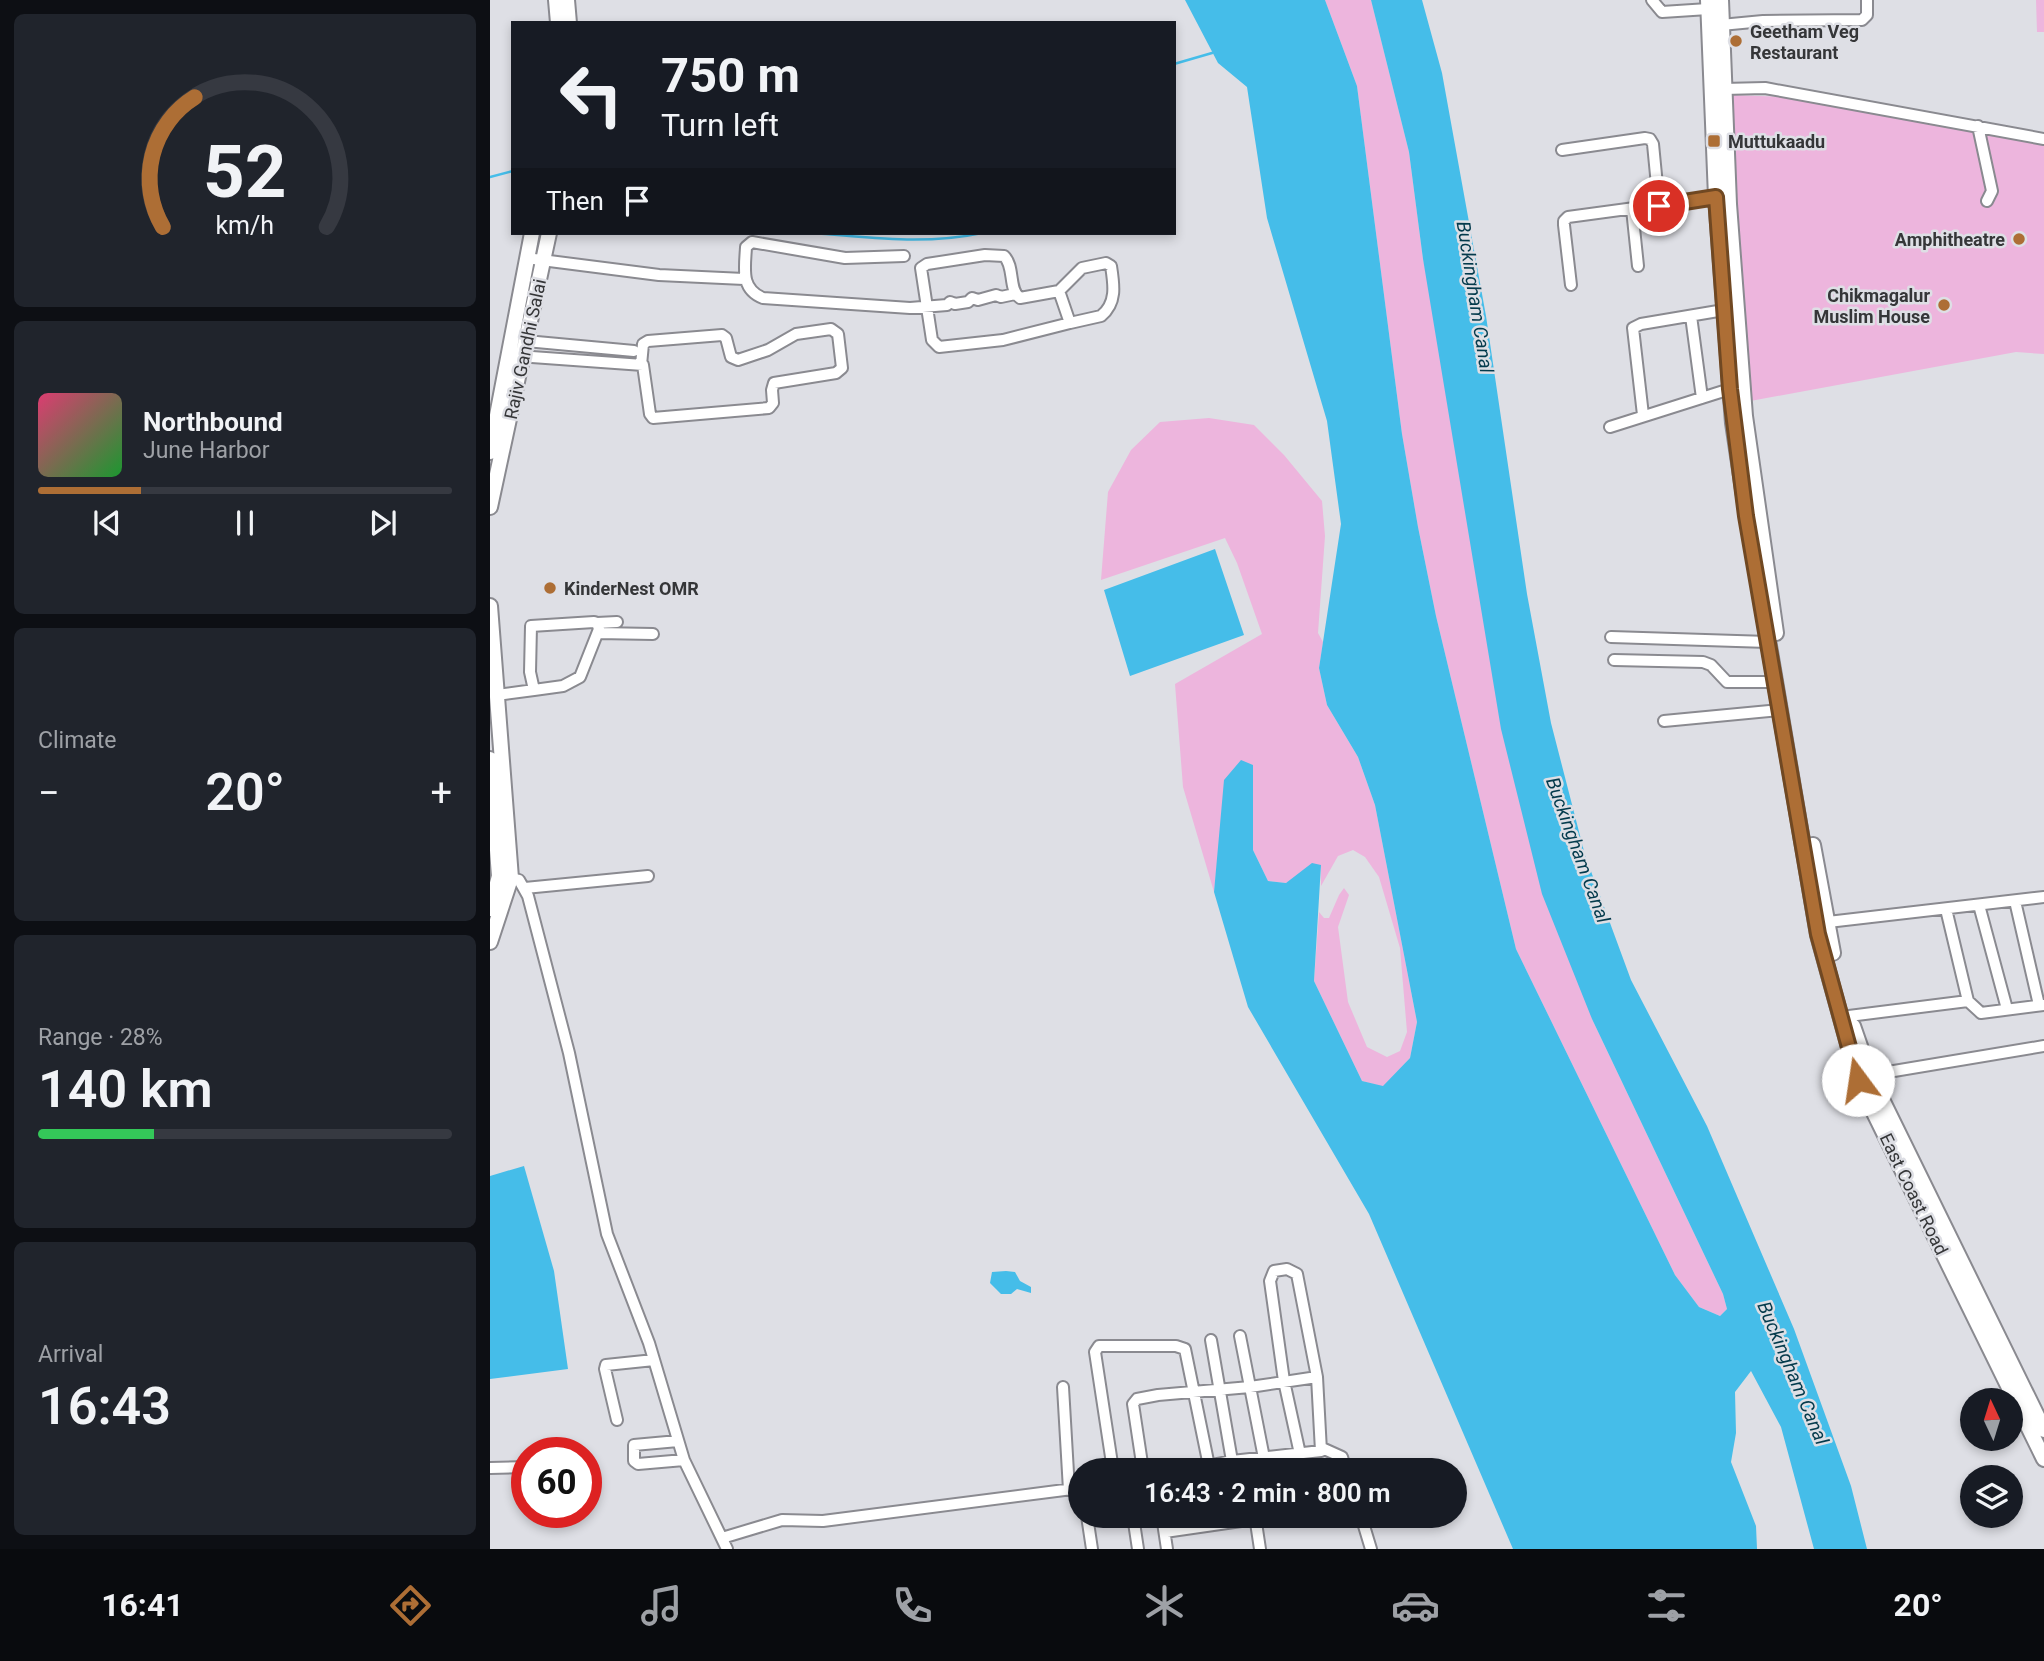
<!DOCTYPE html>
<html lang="en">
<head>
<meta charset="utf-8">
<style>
	body { margin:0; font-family:Roboto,sans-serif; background:#20242c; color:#f1f3f6; height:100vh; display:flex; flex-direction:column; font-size:26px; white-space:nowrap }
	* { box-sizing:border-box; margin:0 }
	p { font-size:23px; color:#9ea1a6 }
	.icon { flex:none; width:38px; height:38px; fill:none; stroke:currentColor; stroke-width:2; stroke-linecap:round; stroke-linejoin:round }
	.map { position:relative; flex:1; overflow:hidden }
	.sheet { display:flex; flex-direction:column; gap:14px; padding:14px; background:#0d0f14; width:490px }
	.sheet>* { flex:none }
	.top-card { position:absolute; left:21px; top:21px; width:665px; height:214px; border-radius:0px; box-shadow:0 4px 10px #0003; background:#171b24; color:#f1f3f6; overflow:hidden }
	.needle { width:46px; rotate:356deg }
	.tools { position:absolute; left:1470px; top:1388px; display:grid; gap:14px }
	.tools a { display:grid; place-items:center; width:63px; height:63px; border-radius:50%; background:#171b24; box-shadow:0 4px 10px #0003; font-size:35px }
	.speed { position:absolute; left:21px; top:1437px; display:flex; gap:14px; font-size:35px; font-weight:700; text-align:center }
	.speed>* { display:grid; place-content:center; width:91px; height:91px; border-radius:50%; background:#171b24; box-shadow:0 4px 10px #0003; line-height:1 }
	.speed .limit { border:10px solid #d22; background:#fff; color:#111 }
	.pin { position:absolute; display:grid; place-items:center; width:60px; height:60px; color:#fff; margin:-30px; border:4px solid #fff; border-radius:50%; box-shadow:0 2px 7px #0007 }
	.me { position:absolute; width:77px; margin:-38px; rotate:346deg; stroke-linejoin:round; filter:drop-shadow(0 0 5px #0008) }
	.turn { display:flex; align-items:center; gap:24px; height:147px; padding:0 35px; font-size:32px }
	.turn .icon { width:91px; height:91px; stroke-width:2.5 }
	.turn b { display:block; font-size:49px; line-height:60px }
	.then { display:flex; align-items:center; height:66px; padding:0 35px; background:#0003; gap:14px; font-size:26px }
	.big { font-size:52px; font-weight:600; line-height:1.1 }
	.sheet .widget { flex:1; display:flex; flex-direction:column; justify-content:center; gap:10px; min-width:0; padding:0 24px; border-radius:10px; background:#20242c }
	.sheet .dial { align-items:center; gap:0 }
	.dial svg { height:182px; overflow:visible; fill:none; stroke:#363941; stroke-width:7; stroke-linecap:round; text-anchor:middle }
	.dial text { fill:#f1f3f6; stroke:none }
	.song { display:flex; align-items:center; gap:21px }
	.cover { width:84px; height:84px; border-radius:10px; background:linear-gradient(135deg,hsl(340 70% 55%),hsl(130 70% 35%)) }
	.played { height:7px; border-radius:4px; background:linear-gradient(90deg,#ad6e35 25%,#363941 25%) }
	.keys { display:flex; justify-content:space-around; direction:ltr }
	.heat { display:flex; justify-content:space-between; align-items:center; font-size:38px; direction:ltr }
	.charge { height:10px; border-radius:5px; background:linear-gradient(90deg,#34c759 28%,#363941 0) }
	.trip { position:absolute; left:578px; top:1458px; width:399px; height:70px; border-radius:35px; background:#171b24; box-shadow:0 4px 10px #0003; font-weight:600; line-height:70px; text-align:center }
	.tab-bar { display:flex; height:112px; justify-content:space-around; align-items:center; background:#090b0e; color:#9ea1a6 }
	.tab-bar .icon { width:49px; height:49px }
	.tab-bar .on { color:#ad6e35 }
	.tab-bar b { font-size:32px; color:#f1f3f6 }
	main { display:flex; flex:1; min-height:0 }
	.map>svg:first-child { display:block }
	.green { fill:#edb5dd }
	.water { fill:#45bde9 }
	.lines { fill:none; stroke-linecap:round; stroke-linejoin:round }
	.stream { stroke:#45bde9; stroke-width:2.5 }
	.minor-casing { stroke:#8a8a90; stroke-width:14 }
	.major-casing { stroke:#8a8a90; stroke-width:18 }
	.minor { stroke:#fff; stroke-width:10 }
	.major { stroke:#fff; stroke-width:14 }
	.route-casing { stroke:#704822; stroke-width:18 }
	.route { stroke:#ad6e35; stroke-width:12 }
	.poi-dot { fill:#ad6e35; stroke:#dedfe5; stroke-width:2.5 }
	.labels { text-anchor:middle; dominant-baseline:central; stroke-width:5; stroke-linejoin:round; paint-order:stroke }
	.poi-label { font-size:18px; font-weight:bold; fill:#353638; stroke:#dedfe5; text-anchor:start }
	.street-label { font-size:18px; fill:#353638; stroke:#dedfe5 }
	.water-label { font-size:19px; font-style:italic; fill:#033a4c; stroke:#dedfe5 }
</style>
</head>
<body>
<main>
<section class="sheet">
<div class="widget dial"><svg viewBox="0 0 100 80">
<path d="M14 69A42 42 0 1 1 86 69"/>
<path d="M14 69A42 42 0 0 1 28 12" stroke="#ad6e35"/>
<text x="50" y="56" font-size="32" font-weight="700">52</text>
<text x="50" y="72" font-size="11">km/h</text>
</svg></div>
<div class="widget">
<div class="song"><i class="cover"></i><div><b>Northbound</b><p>June Harbor</p></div></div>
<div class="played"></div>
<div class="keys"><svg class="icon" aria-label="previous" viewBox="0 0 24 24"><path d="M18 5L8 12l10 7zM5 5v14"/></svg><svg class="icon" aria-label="pause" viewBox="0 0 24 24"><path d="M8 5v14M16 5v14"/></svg><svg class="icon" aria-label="next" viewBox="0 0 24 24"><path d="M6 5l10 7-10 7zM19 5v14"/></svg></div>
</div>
<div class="widget"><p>Climate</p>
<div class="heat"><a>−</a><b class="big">20°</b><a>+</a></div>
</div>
<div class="widget"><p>Range · 28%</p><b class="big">140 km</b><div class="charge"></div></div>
<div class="widget"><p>Arrival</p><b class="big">16:43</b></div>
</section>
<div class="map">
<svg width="1554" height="1549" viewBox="0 0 1554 1549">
	<rect width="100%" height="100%" fill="#dedfe5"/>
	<path class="green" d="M 835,0 L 881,0 L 919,152 L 933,259 L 1102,1019 L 1233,1294 L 1237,1309 L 1230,1316 L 1209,1307 L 1185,1275 L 1026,949 L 946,616 L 928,527 L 912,434 L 867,86 Z
		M 1546,0 L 1554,0 L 1554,32 L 1547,32 Z
		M 1241,95 L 1300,97 L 1554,142 L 1554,354 L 1526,352 L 1255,402 L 1243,203 Z
		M 719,418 L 764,425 L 794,455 L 832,501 L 835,536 L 828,633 L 833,642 L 829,668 L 837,705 L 868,757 L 885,805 L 927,1022 L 920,1058 L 893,1087 L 872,1081 L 824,981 L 829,912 L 834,918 L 839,918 L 849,895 L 854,888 L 859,895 L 848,927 L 858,1002 L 877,1047 L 897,1057 L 910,1051 L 917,1032 L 910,948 L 889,877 L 875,857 L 863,850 L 848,856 L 831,886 L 831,865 L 796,883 L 778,881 L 763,850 L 763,765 L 729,846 L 724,892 L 693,787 L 685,684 L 772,634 L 747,563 L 735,538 L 611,580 L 618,492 L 641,450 L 670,422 Z"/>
	<path class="water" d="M 695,0 L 835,0 L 867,86 L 912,434 L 928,527 L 946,616 L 1026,949 L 1185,1275 L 1209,1307 L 1230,1316 L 1237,1309 L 1233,1294 L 1102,1019 L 1052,894 L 1011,729 L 933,259 L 919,152 L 881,0 L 932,0 L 952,73 L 996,316 L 1037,594 L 1061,723 L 1095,855 L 1141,980 L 1217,1126 L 1304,1329 L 1361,1486 L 1377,1549 L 1324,1549 L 1291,1427 L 1261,1371 L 1245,1392 L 1246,1433 L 1241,1462 L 1266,1526 L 1267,1549 L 1023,1549 L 879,1214 L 758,1007 L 724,892 L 734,780 L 751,760 L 763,765 L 763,850 L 778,881 L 796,883 L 822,863 L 831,865 L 824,981 L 872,1081 L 893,1086 L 920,1058 L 927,1022 L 885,805 L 868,757 L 837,705 L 829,668 L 851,524 L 837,421 L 777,218 L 757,87 L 728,63 Z
		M 725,549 L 754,635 L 640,676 L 614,590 Z
		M 34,1166 L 64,1271 L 78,1369 L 0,1379 L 0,1176 Z
		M 516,1271 L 525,1272 L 530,1281 L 541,1287 L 541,1293 L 527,1289 L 521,1294 L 511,1294 L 500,1283 L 502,1272 Z"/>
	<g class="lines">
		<path class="stream" d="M 684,64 L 722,53
			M 0,177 L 23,171
			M 324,233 C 381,238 436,245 492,233"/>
		<g class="minor-casing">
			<path id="minor" d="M 1162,0 L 1172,12 L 1218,9
				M 1231,25 L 1273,21 L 1372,20 L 1377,15 L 1377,0
				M 1233,89 L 1275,88 L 1554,139
				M 1488,126 L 1502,191 L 1497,201
				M 1072,150 L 1155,138 L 1160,139 L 1163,144 L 1169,206
				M 1142,209 L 1148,266
				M 414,256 L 355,258 L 262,242 L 256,247 C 255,268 250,289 273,298 L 420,308 L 457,305 L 460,302 L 465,304 L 478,302 L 482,298 L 488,300 L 506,295 L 511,297 L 525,294
				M 36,258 L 169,275 L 254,279
				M 1081,285 L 1074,225 L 1074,221 L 1078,217 L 1226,197
				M 569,291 L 580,323 L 611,316 C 627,303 624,285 621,266 L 616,263 L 592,268 L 569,291 L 530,298 C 518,290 525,266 514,256 L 495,255 L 437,264 L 431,268 L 442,340 L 449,347 L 513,340 L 580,323
				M 1201,316 L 1212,398
				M 36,341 L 144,351
				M 28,356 L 153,365 L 160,414 L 163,418 L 279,408 L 283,403 L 282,390 L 284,383 L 346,373 L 352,368 L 348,334 L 341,329 L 306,334 L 278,350 L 248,360 L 241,357 L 236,338 L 232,335 L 158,341 L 153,344 L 151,365
				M 1153,415 L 1143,328 L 1151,324 L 1234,310
				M 1120,427 L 1240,389
				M 104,622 L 107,623 L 109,629 L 90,677 L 73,686 L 44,690 L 40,672 L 41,626 Z
				M 107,623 L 127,622
				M 108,633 L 163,634
				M 1121,637 L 1278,642
				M 1124,660 L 1213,662 L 1221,665 L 1237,682 L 1285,682
				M 7,695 L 44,690
				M 1174,721 L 1290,710
				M 15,877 L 29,880 L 38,896 L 79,1053 L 117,1234 L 159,1343 L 194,1460 L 237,1549
				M 35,888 L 158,876
				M 1525,901 L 1549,1005
				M 1489,905 L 1517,1009
				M 1456,909 L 1478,1001 L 1491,1013 L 1554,1005
				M 1338,922 L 1554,897
				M 1359,1016 L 1478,1001
				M 1380,1075 L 1554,1046
				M 750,1336 L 774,1458
				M 721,1340 L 742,1461
				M 573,1387 L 579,1490
				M 127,1420 L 115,1369 L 116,1365 L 164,1360
				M 188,1441 L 144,1445 L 144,1461 L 148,1464 L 194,1460
				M 832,1448 L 852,1457 L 856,1470
				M 810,1454 L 794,1381 L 780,1281 L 784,1271 L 797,1269 L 807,1274 L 827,1377
				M 0,1468 L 37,1467
				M 623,1470 L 605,1352 L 609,1346 L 686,1346 L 695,1349 L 719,1466
				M 653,1470 L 643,1404 L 647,1399 L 668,1395 L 760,1387 L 827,1377 L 831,1451 L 742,1461 L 696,1470
				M 597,1516 L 602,1549
				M 643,1516 L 648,1549
				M 672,1516 L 677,1549
				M 765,1516 L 770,1549
				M 871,1516 L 881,1549
				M 675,1532 L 765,1519
				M 232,1538 L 292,1520 L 333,1521 L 590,1488"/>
		</g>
		<g class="major-casing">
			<path id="major" d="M 66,0 L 68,23
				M 77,0 L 79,23
				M 1218,0 L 1226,197 L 1243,423 L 1257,516 L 1328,935 L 1368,1080 L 1554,1459
				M 1231,0 L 1239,204 L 1255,416 L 1286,633
				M 0,452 L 42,233
				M 0,507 L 59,233
				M 0,606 L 21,878 L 0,942
				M 0,759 L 9,876 L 0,909
				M 1323,845 L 1343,953
				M 1363,1026 L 1380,1075 L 1554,1430"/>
		</g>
		<use href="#minor" class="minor"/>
		<use href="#major" class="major"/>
	</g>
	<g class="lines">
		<g class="route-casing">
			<path id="route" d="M 1169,206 L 1226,197 L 1240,389 L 1256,516 L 1328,934 L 1368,1080"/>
		</g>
		<use href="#route" class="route"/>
	</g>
	<g class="poi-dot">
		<circle cx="1246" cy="41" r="7"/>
		<rect x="1217" y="134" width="14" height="14" rx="3.5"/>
		<circle cx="1529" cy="239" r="7"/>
		<circle cx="1454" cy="305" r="7"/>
		<circle cx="60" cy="588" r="7"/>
	</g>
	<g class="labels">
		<g class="poi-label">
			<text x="1260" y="31">Geetham Veg<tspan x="1260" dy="21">Restaurant</tspan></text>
			<text x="1238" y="141">Muttukaadu</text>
			<text x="1515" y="239" text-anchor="end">Amphitheatre</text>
			<text x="1440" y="295" text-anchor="end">Chikmagalur<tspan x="1440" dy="21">Muslim House</tspan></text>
			<text x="74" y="588">KinderNest OMR</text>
		</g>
		<g class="street-label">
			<text transform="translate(35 349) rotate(-78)">Rajiv Gandhi Salai</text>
			<text transform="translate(1424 1194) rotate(64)">East Coast Road</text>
		</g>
		<g class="water-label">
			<text transform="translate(985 297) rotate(81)">Buckingham Canal</text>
			<text transform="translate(1088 850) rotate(70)">Buckingham Canal</text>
			<text transform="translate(1303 1373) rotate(67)">Buckingham Canal</text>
		</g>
	</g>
</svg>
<div class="tools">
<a><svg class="needle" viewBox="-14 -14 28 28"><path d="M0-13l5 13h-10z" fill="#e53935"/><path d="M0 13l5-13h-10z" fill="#9ea1a6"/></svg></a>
<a><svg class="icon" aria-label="layers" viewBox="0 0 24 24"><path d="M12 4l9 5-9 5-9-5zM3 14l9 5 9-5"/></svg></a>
</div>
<div class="speed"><div class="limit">60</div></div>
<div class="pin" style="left:1169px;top:206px;background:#d93025"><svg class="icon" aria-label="arrive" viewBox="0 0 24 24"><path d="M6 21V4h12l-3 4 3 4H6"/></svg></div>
<svg class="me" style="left:1368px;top:1080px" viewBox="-20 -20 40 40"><circle r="19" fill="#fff"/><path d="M0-13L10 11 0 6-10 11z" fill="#ad6e35"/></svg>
<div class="trip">16:43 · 2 min · 800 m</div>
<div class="top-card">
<div class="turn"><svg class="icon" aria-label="left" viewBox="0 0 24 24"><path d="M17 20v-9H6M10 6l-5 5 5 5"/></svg><div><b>750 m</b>Turn left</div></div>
<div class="then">Then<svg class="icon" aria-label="arrive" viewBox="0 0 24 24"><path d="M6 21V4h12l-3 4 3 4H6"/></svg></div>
</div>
</div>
</main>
<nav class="tab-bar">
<b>16:41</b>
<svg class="icon on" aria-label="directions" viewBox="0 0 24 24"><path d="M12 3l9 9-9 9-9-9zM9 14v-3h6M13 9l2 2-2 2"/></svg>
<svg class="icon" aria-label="music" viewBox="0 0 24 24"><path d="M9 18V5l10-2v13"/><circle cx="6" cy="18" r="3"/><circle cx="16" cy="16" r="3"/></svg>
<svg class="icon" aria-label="phone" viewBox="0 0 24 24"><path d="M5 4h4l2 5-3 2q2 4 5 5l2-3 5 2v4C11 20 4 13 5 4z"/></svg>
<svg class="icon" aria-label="climate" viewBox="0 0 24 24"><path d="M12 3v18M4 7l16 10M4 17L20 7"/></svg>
<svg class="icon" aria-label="car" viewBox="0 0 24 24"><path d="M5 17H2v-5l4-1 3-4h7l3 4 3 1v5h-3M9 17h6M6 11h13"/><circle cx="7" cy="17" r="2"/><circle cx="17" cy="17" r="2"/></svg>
<svg class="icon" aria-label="filters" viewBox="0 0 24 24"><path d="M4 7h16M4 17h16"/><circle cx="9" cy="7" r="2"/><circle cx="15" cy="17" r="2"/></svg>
<b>20°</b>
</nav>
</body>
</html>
